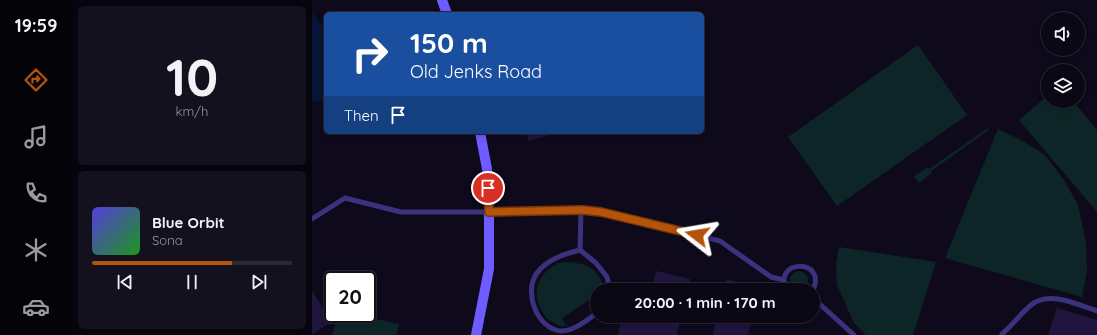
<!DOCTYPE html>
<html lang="en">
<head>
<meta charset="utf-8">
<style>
	body { margin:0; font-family:Quicksand,sans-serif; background:#13111e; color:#f1f3f6; height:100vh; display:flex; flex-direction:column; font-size:15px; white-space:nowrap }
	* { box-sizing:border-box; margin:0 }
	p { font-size:13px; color:#999aa0 }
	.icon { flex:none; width:22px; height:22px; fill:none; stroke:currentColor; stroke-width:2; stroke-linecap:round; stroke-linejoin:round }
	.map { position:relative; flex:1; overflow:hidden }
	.details { display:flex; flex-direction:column; gap:6px; padding:6px; background:#06040c; width:240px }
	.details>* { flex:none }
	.banner { position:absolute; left:12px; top:12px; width:380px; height:122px; border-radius:6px; box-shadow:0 2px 6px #0003,0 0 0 1px #2a2934; background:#1a4fa0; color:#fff; overflow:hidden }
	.fabs { position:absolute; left:729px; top:12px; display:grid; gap:8px }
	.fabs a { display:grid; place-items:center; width:44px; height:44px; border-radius:50%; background:#0a0815; box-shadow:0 2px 6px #0003,0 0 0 1px #2a2934; font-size:20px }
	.speed { position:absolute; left:12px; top:271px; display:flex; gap:8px; font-size:20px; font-weight:700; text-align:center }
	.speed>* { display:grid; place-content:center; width:52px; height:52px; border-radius:50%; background:#0a0815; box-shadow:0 2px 6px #0003,0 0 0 1px #2a2934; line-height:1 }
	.speed .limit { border:2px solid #111; border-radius:6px; background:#fff; color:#111 }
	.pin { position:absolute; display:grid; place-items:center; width:34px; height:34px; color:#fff; margin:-17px; border:2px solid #fff; border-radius:50%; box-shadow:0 1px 4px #0007 }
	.me { position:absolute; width:44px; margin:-22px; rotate:284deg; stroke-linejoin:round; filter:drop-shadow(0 0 3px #0008) }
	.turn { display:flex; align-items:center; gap:14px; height:84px; padding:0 20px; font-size:18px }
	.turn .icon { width:52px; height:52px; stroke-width:2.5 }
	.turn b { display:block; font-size:28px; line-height:34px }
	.then { display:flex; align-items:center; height:38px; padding:0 20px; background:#0003; gap:8px; font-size:15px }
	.details .card { flex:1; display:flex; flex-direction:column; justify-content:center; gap:6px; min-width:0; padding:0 14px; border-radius:6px; background:#13111e }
	.details .dial { align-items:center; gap:0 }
	.dial b { font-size:52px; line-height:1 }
	.song { display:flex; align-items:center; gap:12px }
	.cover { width:48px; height:48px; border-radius:6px; background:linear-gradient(135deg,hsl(250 70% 55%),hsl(120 70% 35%)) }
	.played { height:4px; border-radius:2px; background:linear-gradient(90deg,#b45309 70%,#2a2934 70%) }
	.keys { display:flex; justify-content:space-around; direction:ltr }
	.trip { position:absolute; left:278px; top:283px; width:230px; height:40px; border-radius:20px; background:#0a0815; box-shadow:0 2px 6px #0003,0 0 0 1px #2a2934; font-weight:700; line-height:40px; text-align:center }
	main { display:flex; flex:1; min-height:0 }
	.menu { display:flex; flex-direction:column; width:72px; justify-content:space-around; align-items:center; background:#040308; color:#999aa0 }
	.menu .icon { width:28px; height:28px }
	.menu .current { color:#b45309 }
	.menu b { font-size:18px; color:#f1f3f6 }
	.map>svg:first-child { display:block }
	.green { fill:#0d2526 }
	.water { fill:#061539 }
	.building { fill:#20153e }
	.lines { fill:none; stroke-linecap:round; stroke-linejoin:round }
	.lane { stroke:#3b327e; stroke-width:5 }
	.secondary { stroke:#6d5cff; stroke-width:10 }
	.route-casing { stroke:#753606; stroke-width:10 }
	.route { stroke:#b45309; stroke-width:7 }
</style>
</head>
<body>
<main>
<nav class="menu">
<b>19:59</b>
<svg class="icon current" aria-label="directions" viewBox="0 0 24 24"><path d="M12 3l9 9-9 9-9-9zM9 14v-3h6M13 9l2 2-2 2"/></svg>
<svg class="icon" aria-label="music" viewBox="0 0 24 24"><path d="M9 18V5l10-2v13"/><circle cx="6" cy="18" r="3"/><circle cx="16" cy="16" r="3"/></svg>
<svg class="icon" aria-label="phone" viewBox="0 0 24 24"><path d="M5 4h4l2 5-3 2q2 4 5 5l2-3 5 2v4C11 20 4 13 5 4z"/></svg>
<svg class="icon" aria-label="climate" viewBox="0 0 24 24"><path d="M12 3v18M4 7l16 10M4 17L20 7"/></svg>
<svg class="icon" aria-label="car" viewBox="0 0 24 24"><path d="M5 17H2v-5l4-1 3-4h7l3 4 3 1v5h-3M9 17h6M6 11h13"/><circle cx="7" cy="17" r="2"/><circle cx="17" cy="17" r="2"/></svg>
</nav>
<section class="details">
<div class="card dial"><b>10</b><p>km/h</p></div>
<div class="card">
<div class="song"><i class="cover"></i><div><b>Blue Orbit</b><p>Sona</p></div></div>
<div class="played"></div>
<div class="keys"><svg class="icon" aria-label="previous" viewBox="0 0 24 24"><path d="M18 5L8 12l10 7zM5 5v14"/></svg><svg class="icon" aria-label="pause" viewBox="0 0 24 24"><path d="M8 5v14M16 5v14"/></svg><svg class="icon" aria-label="next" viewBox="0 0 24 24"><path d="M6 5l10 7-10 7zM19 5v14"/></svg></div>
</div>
</section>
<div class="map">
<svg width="785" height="335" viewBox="0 0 785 335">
	<rect width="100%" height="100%" fill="#0e0a1c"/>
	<path class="green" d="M 606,45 L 655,115 L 525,206 L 476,137 Z
		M 736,95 L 736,101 L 761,101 L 785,130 L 785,212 L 707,120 Z
		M 676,128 L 677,130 L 619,171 L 620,173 L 607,183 L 602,176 L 616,167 L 617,169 Z
		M 686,129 L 709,140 L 733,155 L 752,180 L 766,205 L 774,242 L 775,270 L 770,297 L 633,258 Z
		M 527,247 L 624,262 L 601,335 L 554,335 L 542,323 L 525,285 L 524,264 Z
		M 251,262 C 271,262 288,267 292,290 L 285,290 L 285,298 L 284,296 L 250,318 L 254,326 C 247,327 241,323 235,318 C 216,298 225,269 251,262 Z
		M478 280a9 9 0 1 1 18 0a9 9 0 1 1-18 0Z
		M 26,314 L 42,314 L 87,324 L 84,335 L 20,335 Z"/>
	<path class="water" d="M 0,12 L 14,32 L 14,100 L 0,102 Z"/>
	<path class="building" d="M 214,132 L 240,132 L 240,134 L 217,141 Z
		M 344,271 L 378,279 L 375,290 L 340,290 Z
		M 414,279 L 445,287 L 445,290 L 412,290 Z
		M 0,291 L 20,322 L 0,334 Z
		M 745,308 L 785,320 L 785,335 L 736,335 Z
		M 310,316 L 369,316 L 365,335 L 306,335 Z
		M 405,316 L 441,316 L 436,335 L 401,335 Z"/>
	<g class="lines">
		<path class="lane" d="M 0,219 L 33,198 L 89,212 L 197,212 L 249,210 L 269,210 L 289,212 L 408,241 L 459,277 L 472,280
			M 268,250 C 253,254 235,259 225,273 C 211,292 225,329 249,331 C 262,331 275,320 285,313
			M 268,250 L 284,263 L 295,277 L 298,290
			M 268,250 L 269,210
			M 475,290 C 459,259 516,258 501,290
			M 501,298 L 542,335
			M 690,334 C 701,325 709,313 719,305 C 738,290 766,305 785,311"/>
		<path class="secondary" d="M 130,0 L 135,14
			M 164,335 L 177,269 L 177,203 L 175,169 L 168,132"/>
	</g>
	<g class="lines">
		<g class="route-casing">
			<path id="route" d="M 176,188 L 177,212 L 270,210 L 289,212 L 385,235"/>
		</g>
		<use href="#route" class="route"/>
	</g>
</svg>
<div class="fabs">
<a><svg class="icon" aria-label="sound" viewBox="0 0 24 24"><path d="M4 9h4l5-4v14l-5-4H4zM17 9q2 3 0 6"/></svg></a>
<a><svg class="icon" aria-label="layers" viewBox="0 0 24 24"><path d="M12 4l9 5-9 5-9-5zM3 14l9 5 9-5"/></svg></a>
</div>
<div class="speed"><div class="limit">20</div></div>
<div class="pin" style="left:176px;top:188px;background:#d93025"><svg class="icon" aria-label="arrive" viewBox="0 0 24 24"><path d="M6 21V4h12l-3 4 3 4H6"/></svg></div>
<svg class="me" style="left:385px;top:235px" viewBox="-20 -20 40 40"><path d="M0-17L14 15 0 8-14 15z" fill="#b45309" stroke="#fff" stroke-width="4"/></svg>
<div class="trip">20:00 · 1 min · 170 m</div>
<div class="banner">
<div class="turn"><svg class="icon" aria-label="right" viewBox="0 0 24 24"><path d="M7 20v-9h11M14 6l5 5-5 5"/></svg><div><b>150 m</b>Old Jenks Road</div></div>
<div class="then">Then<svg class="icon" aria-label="arrive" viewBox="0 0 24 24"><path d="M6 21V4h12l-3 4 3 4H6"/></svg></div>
</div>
</div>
</main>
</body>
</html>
